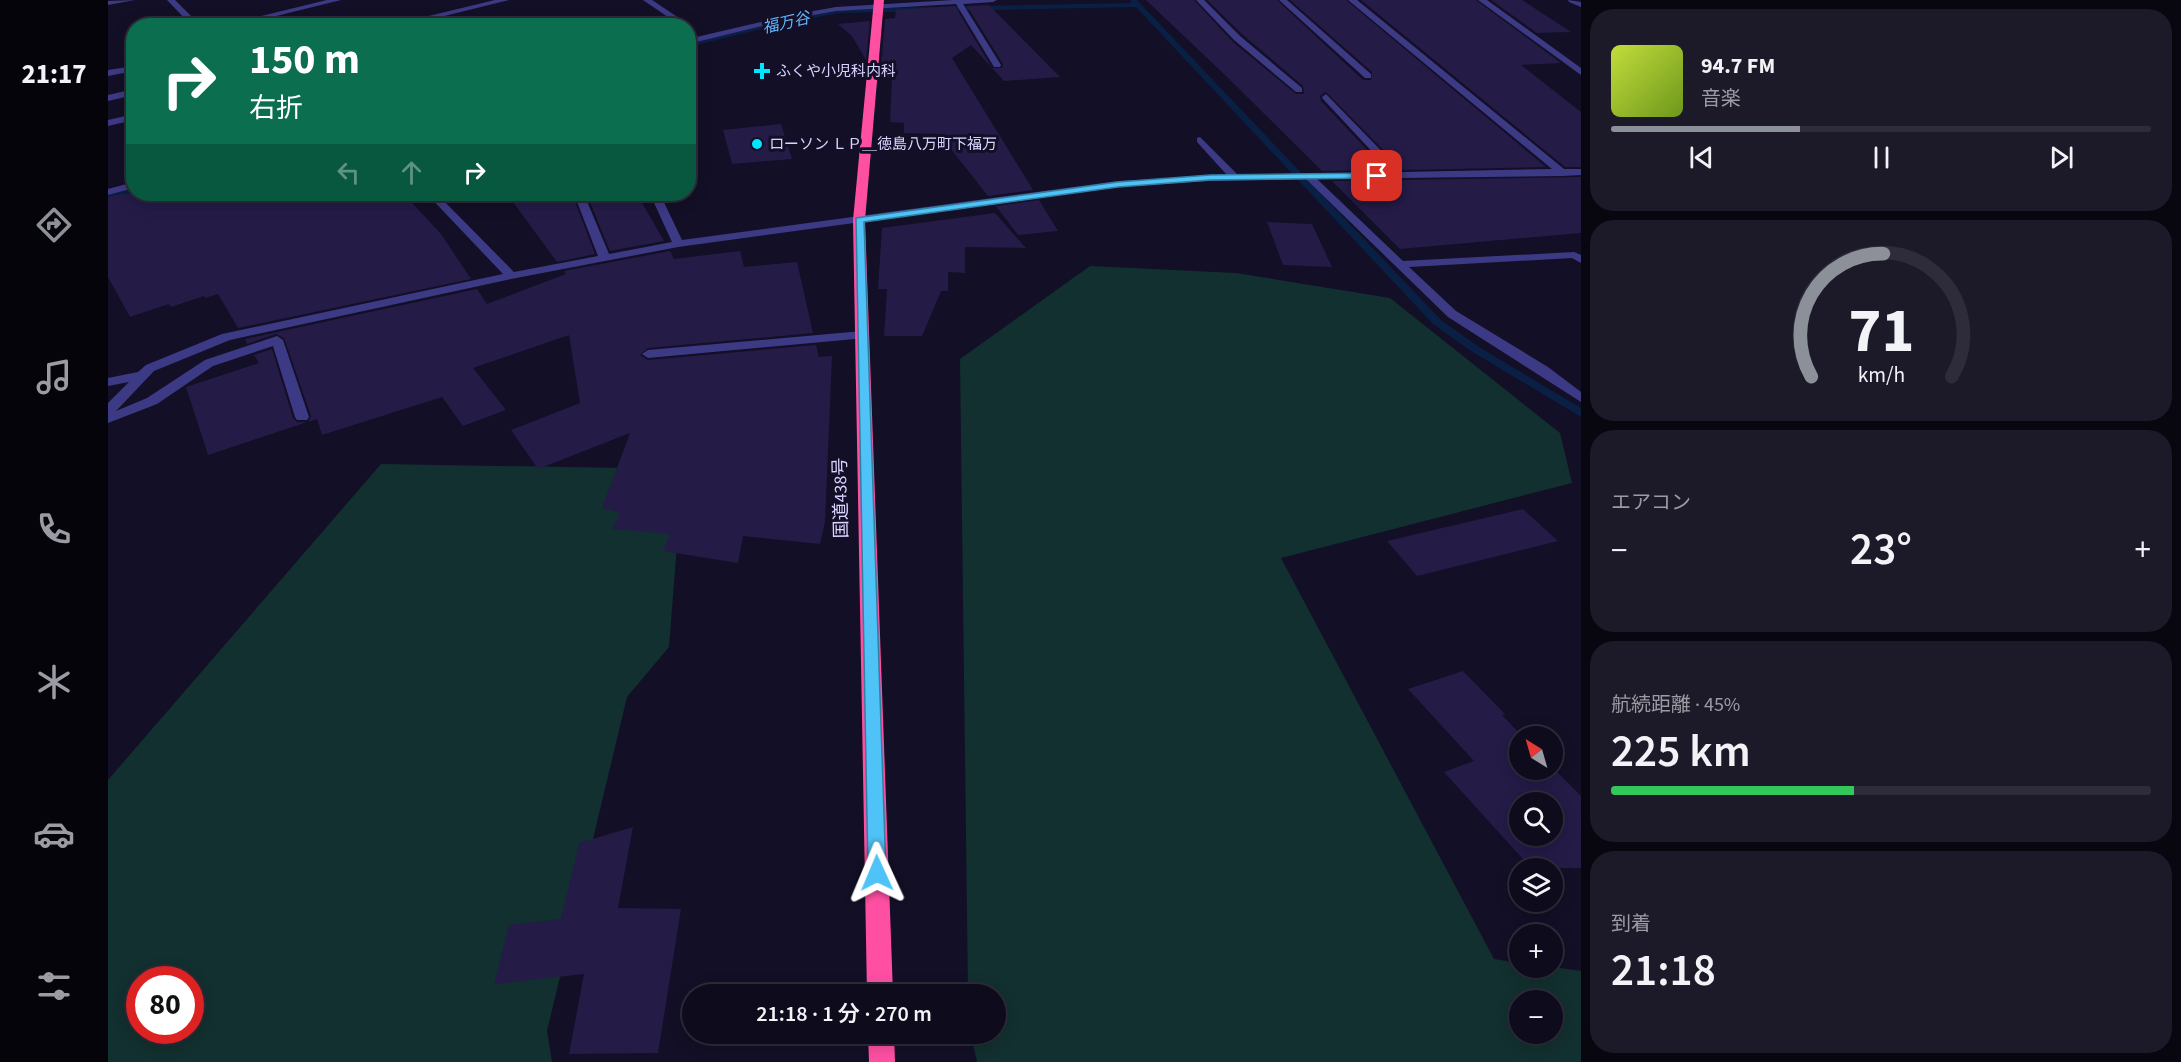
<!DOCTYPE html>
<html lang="ja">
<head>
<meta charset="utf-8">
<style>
	body { margin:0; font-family:"Source Sans 3","Noto Sans JP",sans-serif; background:#1c1929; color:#f1f3f6; height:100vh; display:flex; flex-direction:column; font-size:22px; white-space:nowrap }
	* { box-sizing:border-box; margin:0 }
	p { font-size:20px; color:#9b9ba3 }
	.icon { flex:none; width:33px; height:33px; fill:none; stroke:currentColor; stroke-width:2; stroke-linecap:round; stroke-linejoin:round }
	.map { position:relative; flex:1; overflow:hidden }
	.side { display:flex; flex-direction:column; gap:9px; padding:9px; background:#08060f; width:600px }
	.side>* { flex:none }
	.hud { position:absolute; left:18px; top:18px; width:570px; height:183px; border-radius:24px; box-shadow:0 3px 15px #0003,0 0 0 2px #2e2b3b; background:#0b6e4f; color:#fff; overflow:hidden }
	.needle { width:39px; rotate:323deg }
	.buttons { position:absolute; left:1401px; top:726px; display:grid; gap:12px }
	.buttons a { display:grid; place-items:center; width:54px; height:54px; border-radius:50%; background:#0e0b1c; box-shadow:0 3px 15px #0003,0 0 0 2px #2e2b3b; font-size:30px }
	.speed { position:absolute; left:18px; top:966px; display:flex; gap:12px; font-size:30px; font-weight:700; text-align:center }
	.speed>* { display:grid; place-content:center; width:78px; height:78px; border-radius:50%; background:#0e0b1c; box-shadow:0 3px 15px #0003,0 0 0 2px #2e2b3b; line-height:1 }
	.speed .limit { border:9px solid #d22; background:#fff; color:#111 }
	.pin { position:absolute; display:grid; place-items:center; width:51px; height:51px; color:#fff; margin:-26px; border-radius:12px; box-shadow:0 3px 9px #0006 }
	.me { position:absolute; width:66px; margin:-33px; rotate:359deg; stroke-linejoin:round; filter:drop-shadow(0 0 4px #0008) }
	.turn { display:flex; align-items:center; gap:21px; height:126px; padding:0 24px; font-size:27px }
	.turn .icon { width:78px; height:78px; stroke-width:2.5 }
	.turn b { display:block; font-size:42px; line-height:51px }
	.lanes { display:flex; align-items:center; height:57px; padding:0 24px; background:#0003; justify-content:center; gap:30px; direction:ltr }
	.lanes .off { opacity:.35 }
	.big { font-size:45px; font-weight:600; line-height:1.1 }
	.side .card { flex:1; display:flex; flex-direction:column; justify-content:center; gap:9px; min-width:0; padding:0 21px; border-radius:24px; background:#1c1929 }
	.side .dial { align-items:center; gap:0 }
	.dial svg { height:156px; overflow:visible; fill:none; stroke:#2e2b3b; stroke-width:7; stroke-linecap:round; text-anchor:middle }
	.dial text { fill:#f1f3f6; stroke:none }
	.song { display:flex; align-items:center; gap:18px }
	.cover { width:72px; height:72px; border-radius:9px; background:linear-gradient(135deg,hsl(70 70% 55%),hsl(80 70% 35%)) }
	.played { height:6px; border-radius:3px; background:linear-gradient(90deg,#8c9099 35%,#2e2b3b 35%) }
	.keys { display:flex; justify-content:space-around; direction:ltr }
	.heat { display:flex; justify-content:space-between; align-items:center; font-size:33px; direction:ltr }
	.charge { height:9px; border-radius:4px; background:linear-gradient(90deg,#34c759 45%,#2e2b3b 0) }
	.trip { position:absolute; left:574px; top:984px; width:324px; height:60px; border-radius:30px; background:#0e0b1c; box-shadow:0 3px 15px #0003,0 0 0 2px #2e2b3b; font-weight:600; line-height:60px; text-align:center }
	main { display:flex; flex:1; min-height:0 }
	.tabs { display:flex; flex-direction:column; width:108px; justify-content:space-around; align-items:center; background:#06040b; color:#9b9ba3 }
	.tabs .icon { width:42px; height:42px }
	.tabs .on { color:#8c9099 }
	.tabs b { font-size:27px; color:#f1f3f6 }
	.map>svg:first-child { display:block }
	.green { fill:#12302f; fill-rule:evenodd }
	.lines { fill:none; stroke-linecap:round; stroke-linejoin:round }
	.stream { fill:#0a1f44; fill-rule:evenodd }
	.building { fill:#241b47; fill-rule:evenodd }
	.street { fill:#3d3a85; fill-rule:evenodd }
	.highway { fill:#ff4fa3; fill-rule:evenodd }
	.route { fill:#4fc3f7; stroke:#337fa1; stroke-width:1.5 }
	.poi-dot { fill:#00e5ff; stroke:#130f26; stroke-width:2 }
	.labels { text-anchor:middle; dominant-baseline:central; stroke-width:6; stroke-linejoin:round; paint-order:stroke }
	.far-poi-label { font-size:15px; fill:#d9d4ff; stroke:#130f26; text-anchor:start }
	.far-water-label { font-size:16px; font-style:italic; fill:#62b6ff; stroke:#130f26 }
	.street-label { font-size:18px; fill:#d9d4ff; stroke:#130f26 }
</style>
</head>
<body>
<main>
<nav class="tabs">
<b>21:17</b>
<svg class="icon on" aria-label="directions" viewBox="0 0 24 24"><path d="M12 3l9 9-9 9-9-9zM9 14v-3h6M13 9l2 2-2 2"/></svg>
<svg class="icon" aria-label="music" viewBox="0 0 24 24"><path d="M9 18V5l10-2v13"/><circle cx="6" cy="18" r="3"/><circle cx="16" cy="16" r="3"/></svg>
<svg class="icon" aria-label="phone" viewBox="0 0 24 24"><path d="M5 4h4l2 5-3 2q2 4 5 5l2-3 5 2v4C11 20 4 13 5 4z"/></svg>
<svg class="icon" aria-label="climate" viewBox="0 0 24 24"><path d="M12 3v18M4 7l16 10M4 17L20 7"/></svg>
<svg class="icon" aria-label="car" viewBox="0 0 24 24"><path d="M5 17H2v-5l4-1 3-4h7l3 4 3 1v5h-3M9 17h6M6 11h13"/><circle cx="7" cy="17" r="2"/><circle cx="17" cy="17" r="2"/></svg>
<svg class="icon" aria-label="filters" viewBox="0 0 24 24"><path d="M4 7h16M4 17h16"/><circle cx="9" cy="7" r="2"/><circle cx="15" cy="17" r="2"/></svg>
</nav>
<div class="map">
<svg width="1473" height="1062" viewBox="0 0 1473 1062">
	<rect width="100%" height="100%" fill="#130f26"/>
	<path class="green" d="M 982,266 L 1128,273 L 1282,298 L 1452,433 L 1464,483 L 1173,558 L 1386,959 L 1411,963 L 1412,968 L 1445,967 L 1473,971 L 1473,1062 L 869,1062 L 863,1034 L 888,1034 L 888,994 L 860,994 L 852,359 ZM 1412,1000 L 1444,1000 L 1444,1034 L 1412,1034 Z
		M 273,464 L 575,469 L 561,647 L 519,697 L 439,1031 L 444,1062 L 0,1062 L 0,780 ZM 32,980 L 82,980 L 82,1030 L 32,1030 Z"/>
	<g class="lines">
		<path class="stream" d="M 1022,0 L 1029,0 L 1333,320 L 1371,347 L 1473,408 L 1473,417 L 1363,351 L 1325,324 L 1028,7 L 730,13 L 665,26 L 580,47 L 580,43 L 730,9 L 1024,3 Z
			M 26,188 L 27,194 L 0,201 L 0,195 Z"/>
	</g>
	<path class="building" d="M 1038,0 L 1086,0 L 1125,42 L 1188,94 L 1196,94 L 1195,86 L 1134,34 L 1099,0 L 1169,0 L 1255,80 L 1263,80 L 1264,72 L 1182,0 L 1238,0 L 1438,167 L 1295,170 L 1218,92 L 1212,96 L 1213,101 L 1278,170 L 1214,171 L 1118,76 Z
		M 1253,0 L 1368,0 L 1453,63 L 1413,65 L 1473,112 L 1473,167 L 1457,167 Z
		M 1383,0 L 1414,0 L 1463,32 L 1429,33 Z
		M 881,5 L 952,77 L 896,81 L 863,45 L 844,58 L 925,190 L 880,196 L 831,134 L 796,133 L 796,123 L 782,122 L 784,78 L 772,78 L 777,19 L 787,18 L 788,10 L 847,6 L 884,68 L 894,68 L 895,64 L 859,6 Z
		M 762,21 L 758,60 L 744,36 L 730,24 Z
		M 673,124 L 684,159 L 624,164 L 615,130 Z
		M 1473,177 L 1473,233 L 1292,249 L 1224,181 Z
		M 14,194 L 296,194 L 333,234 L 363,279 L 130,328 L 110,294 L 97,298 L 96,296 L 63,307 L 61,304 L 22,317 L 0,277 L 0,197 Z
		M 399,194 L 464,194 L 487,254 L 449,262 Z
		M 517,194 L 529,194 L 556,241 L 502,251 L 481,200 Z
		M 931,200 L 950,231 L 910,235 L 888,206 Z
		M 887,213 L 918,248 L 857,247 L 857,273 L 840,272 L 840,291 L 833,291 L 814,336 L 776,336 L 779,289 L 770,289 L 774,228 Z
		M 1159,222 L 1204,224 L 1224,267 L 1175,265 Z
		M 562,251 L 566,259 L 632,251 L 636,267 L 689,262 L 705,333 L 540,348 L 532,355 L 540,360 L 708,345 L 711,357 L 724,356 L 717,522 L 712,544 L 635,536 L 630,563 L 555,551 L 562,534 L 504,529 L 512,513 L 494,508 L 522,433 L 430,469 L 403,430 L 472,403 L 461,335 L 365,368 L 398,410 L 355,426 L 334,397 L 214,435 L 209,419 L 200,422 L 203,416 L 176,338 L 168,334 L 139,344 L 137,339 L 369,289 L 379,304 L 458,274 L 456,271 Z
		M 164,349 L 185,418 L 189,422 L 199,422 L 100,455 L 78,387 L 151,363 L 146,355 Z
		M 1415,509 L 1450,541 L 1309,576 L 1279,541 Z
		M 1355,671 L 1397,714 L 1394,715 L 1414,736 L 1412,736 L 1412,770 L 1444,770 L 1444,767 L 1473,796 L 1473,868 L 1423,868 L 1336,772 L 1366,761 L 1300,689 ZM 1412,802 L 1444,802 L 1444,836 L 1412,836 Z
		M 525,827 L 510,908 L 573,909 L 550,1053 L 461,1054 L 476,974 L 386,984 L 401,925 L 453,919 L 471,843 Z"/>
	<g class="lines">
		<path class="street" d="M 27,0 L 0,5 L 0,1 Z
			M 59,0 L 67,0 L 93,26 L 84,26 Z
			M 219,0 L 233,0 L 128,26 L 112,26 Z
			M 387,0 L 401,0 L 296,26 L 279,26 Z
			M 535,0 L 544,0 L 583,26 L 580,28 L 580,26 L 573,26 Z
			M 845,0 L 889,0 L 885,2 L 855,4 L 893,65 L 892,67 L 886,67 L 848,4 L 728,11 L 683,19 L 580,44 L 580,39 L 683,15 L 728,7 Z
			M 1088,0 L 1096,0 L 1132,36 L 1194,88 L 1194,92 L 1188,92 L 1126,40 Z
			M 1171,0 L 1179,0 L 1263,74 L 1263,78 L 1257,78 Z
			M 1240,0 L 1249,0 L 1456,169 L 1473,169 L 1473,175 L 1454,176 L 1209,179 L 1295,261 L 1466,252 L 1473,255 L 1473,263 L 1464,258 L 1301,267 L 1348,311 L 1440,367 L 1473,392 L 1473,402 L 1340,317 L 1198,179 L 1102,181 L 1010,187 L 570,247 L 403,279 L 122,340 L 46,371 L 8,411 L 39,398 L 97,360 L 169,336 L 175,340 L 201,417 L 199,420 L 189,420 L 187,417 L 165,346 L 105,366 L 49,404 L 0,423 L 0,403 L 21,382 L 0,386 L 0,378 L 30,372 L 38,365 L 114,334 L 395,274 L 319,194 L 329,194 L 406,272 L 490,256 L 466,194 L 476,194 L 501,254 L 564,242 L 542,194 L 552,194 L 574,240 L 1010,181 L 1119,175 L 1089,142 L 1089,138 L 1092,137 L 1130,175 L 1283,172 L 1215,99 L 1214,97 L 1218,94 L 1294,172 L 1444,169 Z
			M 1370,0 L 1379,0 L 1473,68 L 1473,75 Z
			M 1460,0 L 1473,2 L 1473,7 L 1461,2 Z
			M 26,66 L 26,71 L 0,76 L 0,70 Z
			M 26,89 L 26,95 L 0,101 L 0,95 Z
			M 26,114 L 26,120 L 0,126 L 0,120 Z
			M 26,182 L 26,188 L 0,195 L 0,189 Z
			M 754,331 L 758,332 L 758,338 L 540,358 L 534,354 L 540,350 Z"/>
		<path class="highway" d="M 766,0 L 776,0 L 757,220 L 785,994 L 759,994 L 745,220 Z
			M 760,1034 L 786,1034 L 787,1062 L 761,1062 Z"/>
	</g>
	<path class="route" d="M 1269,173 L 1272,174 L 1272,178 L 1102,180 L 1010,187 L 756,222 L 778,873 L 775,879 L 769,881 L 762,879 L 760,873 L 748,218 L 1010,182 L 1102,175 Z"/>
	<g class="poi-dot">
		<path d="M651 62h6v6h6v6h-6v6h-6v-6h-6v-6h6z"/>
		<circle cx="649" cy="144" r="6"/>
	</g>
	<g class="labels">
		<g class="far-poi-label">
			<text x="668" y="71">ふくや小児科内科</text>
			<text x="661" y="144">ローソン ＬＰ＿徳島八万町下福万</text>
		</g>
		<g class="far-water-label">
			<text transform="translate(678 23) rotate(-13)">福万谷</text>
		</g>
		<g class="street-label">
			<text transform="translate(733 498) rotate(-91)">国道438号</text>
		</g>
	</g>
</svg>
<div class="buttons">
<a><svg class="needle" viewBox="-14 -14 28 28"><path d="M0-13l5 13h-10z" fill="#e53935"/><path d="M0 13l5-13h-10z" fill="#9b9ba3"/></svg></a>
<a><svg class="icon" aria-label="search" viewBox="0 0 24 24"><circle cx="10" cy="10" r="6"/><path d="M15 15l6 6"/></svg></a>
<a><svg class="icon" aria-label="layers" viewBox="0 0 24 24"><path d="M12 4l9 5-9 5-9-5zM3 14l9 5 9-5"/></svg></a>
<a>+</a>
<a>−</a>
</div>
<div class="speed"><div class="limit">80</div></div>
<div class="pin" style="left:1269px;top:176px;background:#d93025"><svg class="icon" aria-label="arrive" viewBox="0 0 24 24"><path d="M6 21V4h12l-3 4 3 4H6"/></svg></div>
<svg class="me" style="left:769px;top:873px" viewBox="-20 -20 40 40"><path d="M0-17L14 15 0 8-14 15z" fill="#4fc3f7" stroke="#fff" stroke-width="4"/></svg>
<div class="trip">21:18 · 1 分 · 270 m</div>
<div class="hud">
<div class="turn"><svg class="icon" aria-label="right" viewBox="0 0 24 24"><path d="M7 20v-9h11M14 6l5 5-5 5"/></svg><div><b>150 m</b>右折</div></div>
<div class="lanes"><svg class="icon off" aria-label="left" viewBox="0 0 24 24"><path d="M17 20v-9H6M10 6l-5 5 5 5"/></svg><svg class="icon off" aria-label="ahead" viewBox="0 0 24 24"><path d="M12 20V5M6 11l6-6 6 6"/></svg><svg class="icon" aria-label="right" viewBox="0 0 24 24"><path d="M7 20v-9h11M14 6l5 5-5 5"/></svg></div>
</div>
</div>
<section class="side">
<div class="card">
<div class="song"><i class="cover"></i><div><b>94.7 FM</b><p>音楽</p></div></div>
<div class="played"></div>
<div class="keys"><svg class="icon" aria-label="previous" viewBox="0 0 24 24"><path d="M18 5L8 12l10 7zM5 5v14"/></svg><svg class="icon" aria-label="pause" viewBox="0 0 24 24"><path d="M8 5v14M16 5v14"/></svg><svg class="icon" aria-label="next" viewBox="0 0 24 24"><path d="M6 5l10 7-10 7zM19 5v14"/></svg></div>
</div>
<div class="card dial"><svg viewBox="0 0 100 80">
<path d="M14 69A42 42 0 1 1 86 69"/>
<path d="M14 69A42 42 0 0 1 51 6" stroke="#8c9099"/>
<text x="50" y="56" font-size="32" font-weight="700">71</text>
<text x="50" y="72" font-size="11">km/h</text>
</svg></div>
<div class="card"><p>エアコン</p>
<div class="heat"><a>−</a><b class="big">23°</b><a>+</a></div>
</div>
<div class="card"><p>航続距離 · 45%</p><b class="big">225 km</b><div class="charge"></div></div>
<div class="card"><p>到着</p><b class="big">21:18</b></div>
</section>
</main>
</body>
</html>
